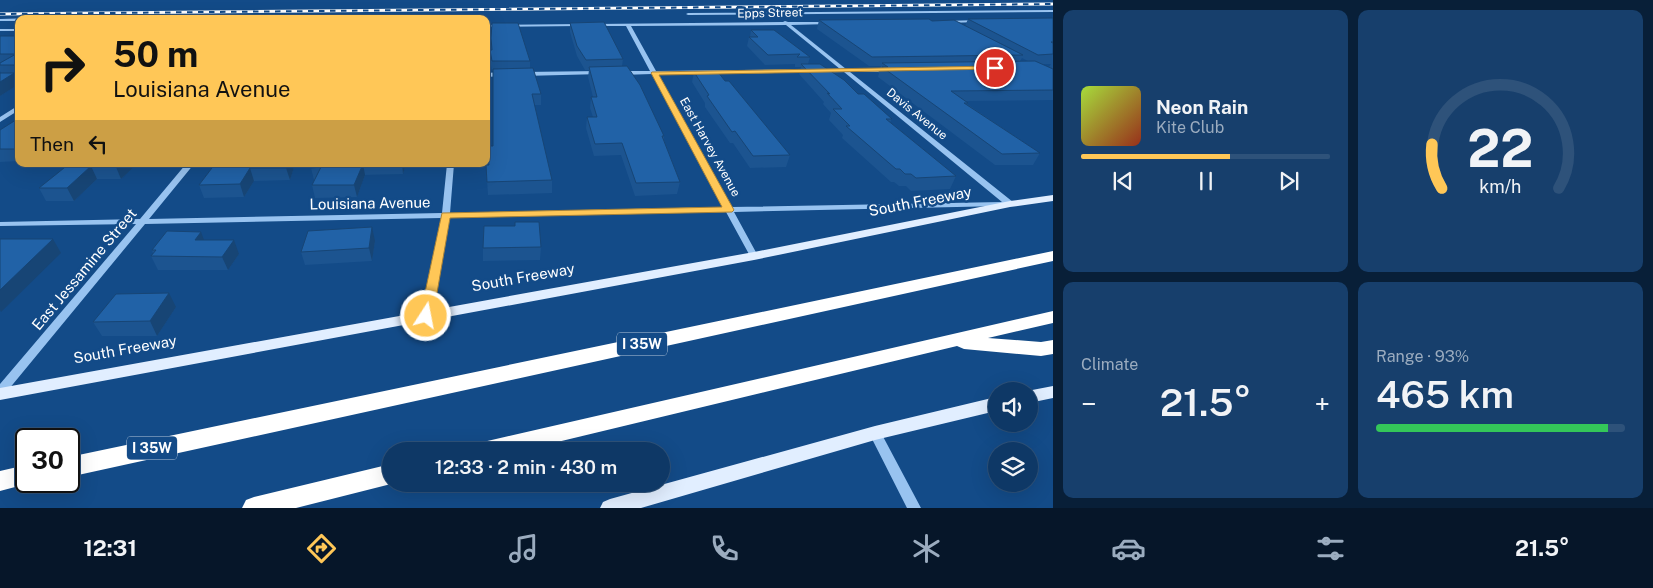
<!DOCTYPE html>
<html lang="en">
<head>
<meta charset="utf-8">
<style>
	body { margin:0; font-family:"Public Sans",sans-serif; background:#173f6c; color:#f1f3f6; height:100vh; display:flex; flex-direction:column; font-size:19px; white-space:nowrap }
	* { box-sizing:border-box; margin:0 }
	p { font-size:16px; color:#9bacbf }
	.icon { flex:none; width:28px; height:28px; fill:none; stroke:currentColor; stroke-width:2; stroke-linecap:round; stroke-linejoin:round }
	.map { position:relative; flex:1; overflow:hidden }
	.details { display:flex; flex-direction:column; gap:10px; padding:10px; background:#081f38; width:600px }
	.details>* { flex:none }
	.hud { position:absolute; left:15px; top:15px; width:475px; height:152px; border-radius:10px; box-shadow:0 5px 20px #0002,0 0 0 1px #2e527a; background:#ffc757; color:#111; overflow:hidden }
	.fabs { position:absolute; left:988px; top:382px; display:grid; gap:10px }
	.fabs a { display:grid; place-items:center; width:50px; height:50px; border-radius:50%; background:#0e3866; box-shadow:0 5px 20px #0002,0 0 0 1px #2e527a; font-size:25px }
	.speed { position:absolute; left:15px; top:428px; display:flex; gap:10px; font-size:25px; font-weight:700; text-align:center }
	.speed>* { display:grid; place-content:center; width:65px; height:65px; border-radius:50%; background:#0e3866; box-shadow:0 5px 20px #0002,0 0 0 1px #2e527a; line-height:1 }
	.speed .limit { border:2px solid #111; border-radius:8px; background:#fff; color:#111 }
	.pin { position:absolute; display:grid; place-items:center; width:42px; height:42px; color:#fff; margin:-21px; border:2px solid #fff; border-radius:50%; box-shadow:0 1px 5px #0007 }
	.me { position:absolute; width:55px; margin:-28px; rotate:11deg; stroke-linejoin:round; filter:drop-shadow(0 0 4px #0008) }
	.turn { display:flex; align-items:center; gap:18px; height:105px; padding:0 15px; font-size:22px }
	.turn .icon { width:65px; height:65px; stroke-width:2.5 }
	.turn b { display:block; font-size:35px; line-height:42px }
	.then { display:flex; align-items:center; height:48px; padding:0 15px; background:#0003; gap:10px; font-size:19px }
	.big { font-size:38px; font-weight:600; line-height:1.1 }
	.details .widget { flex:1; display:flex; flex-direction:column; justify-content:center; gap:8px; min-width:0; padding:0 18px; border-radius:10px; background:#173f6c }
	.details .dial { align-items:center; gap:0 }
	.dial svg { height:130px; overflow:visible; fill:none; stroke:#2e527a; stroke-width:7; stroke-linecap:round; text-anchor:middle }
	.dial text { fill:#f1f3f6; stroke:none }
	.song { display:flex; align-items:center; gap:15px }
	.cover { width:60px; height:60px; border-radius:8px; background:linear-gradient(135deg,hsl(80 70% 55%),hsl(10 70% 35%)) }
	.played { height:5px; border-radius:2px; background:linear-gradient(90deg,#ffc757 60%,#2e527a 60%) }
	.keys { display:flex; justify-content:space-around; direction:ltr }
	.heat { display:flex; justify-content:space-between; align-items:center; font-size:28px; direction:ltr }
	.charge { height:8px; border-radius:4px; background:linear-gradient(90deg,#34c759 93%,#2e527a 0) }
	.details .tiles { flex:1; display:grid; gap:10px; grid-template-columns:repeat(2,1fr) }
	.trip { position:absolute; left:382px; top:442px; width:288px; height:50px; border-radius:25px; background:#0e3866; box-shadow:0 5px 20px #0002,0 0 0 1px #2e527a; font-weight:600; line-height:50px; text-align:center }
	.tabs { display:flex; height:80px; justify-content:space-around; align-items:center; background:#061629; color:#9bacbf }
	.tabs .icon { width:35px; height:35px }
	.tabs .active { color:#ffc757 }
	.tabs b { font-size:22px; color:#f1f3f6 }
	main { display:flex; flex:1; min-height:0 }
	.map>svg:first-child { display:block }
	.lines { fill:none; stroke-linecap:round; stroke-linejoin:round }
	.minor { fill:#98c3f0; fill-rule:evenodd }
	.major { fill:#e1eeff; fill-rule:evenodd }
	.highway { fill:#fff; fill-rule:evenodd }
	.rail-casing { stroke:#fff; stroke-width:3 }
	.rail { stroke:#134b88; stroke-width:2; stroke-dasharray:5.5; stroke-linecap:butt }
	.wall { fill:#1c5490; fill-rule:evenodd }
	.shaded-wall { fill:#174575 }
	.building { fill:#2162a7; stroke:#174575 }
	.route { fill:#ffc757; stroke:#a68139 }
	.labels { text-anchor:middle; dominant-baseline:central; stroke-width:5; stroke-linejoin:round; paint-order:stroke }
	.far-street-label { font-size:12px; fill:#fff; stroke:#134b88 }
	.shield { fill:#134b88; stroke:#b8c9db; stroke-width:1 }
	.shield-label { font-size:14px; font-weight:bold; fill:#fff }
	.street-label { font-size:15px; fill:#fff; stroke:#134b88 }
</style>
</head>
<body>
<main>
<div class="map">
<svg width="1053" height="508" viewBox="0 0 1053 508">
	<rect width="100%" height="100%" fill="#134b88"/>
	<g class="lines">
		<path class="minor" d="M 1053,10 L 1053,12 L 688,15 L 686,14 L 688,13 Z
			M 35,18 L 37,19 L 19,19 L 19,21 L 0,21 L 0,19 Z
			M 978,20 L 980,22 L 946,23 L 944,22 L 946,21 Z
			M 785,21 L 788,22 L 832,22 L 830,24 L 791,25 L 846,69 L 892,69 L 892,71 L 890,72 L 850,72 L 1013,202 L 1014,204 L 1013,206 L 1010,206 L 1006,204 L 1002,206 L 734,212 L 758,256 L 754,259 L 750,256 L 726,212 L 450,217 L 431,316 L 430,318 L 422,318 L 421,316 L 441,218 L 145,224 L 4,395 L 0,396 L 0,384 L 136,224 L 0,226 L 0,222 L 140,219 L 186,164 L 194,164 L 149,219 L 442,213 L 447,164 L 454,164 L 450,213 L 723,207 L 652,74 L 621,75 L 618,73 L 621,71 L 650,71 L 626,26 L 596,26 L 594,25 L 596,24 L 783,22 ZM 786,25 L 840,69 L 656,71 L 631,26 ZM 844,72 L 1002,202 L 731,207 L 658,74 Z
			M 582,24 L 580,26 L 486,27 L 486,25 Z
			M 0,29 L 19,29 L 19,31 L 0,31 Z
			M 600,71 L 602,72 L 602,74 L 523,76 L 520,74 L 523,72 Z
			M 486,73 L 503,72 L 506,74 L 503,76 L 486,77 Z
			M 19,105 L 19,110 L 0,122 L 0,117 Z
			M 875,428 L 879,429 L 921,508 L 907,508 L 869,433 L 871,429 Z"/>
		<path class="major" d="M 1053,195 L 1053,201 L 1010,207 L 754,260 L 0,400 L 0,388 L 754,252 L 1010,201 Z
			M 1053,386 L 1053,398 L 1029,403 L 1029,391 L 1027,391 Z
			M 996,397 L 996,411 L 875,440 L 641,508 L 600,508 L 603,502 L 610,499 L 875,426 Z"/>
		<path class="highway" d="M 1053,251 L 1053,261 L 69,477 L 69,457 Z
			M 1053,311 L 1053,323 L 988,338 L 1041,342 L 1053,340 L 1053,354 L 1041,356 L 964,349 L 957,346 L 520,451 L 472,451 L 475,445 L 483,442 Z
			M 391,464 L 391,484 L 296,508 L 242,508 L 246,500 L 254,497 Z
			M 26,465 L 26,481 L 34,482 L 0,491 L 0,471 Z"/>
		<g class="rail-casing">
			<path id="rail" d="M 0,14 L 1053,4"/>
		</g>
		<use href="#rail" class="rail"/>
	</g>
	<path class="wall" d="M 1053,18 L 1053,100 L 965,101 L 968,103 L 967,104 L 1040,153 L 1033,165 L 995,165 L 878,77 L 879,73 L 878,73 L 881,66 L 869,66 L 817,29 L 819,20 L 932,21 L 965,26 L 968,19 ZM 1022,58 L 1028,61 L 1020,61 ZM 1042,64 L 1051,64 L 1049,67 Z
		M 570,23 L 623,59 L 622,66 L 664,136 L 664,140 L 680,182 L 677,194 L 635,196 L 621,155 L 594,156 L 586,128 L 587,117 L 593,117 L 590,108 L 591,97 L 593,97 L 588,77 L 589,70 L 585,70 L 577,56 L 570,32 Z
		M 751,30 L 810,57 L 808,64 L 858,94 L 892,119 L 890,122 L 956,176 L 950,189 L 911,191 L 906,186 L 899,186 L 894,182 L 891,182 L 842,138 L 843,135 L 829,120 L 831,113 L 823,104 L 824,102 L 799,74 L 801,67 L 795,67 L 795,64 L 765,65 L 747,46 L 749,37 L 750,37 Z
		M 0,36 L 19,36 L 19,84 L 0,96 L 0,73 L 1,73 L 0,71 Z
		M 491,38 L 530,61 L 530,68 L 541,94 L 541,105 L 534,105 L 552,180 L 552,193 L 488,195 L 486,165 L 488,165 L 486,158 L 486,146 L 493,146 L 493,71 L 492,71 L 490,60 L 490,50 L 491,50 Z
		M 694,72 L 725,81 L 790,155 L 786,167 L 750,168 L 733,143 L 730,143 L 705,107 L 705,103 L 692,82 Z
		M 19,118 L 19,161 L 0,162 L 0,130 Z
		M 69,164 L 137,164 L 121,179 L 97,179 L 74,201 L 46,201 L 39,188 Z
		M 215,164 L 295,164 L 290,180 L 254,181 L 244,197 L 204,198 L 199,185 Z
		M 313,164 L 406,164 L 403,174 L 365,175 L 357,197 L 315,198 L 312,185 L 315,180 L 314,180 L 311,168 Z
		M 515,226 L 541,247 L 540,260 L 483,261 L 483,248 Z
		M 204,240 L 239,254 L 228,270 L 158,270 L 151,256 L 153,254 L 152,250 Z
		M 375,241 L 372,261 L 305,265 L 301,252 Z
		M 176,307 L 157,336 L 102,336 L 93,322 Z"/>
	<path class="shaded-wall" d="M 19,70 L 19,84 L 0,96 L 0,82 Z
		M 119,164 L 137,164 L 121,179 L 116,167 Z
		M 288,164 L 295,164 L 290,180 L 286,168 Z
		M 363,164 L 365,175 L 357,197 L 354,185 Z
		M 402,164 L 406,164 L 403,174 Z
		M 91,166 L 97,179 L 74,201 L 67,188 Z
		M 250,168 L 254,181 L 244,197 L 240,184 Z
		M 372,227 L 375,241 L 372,261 L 369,248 Z
		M 201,232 L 206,245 L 195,240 Z
		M 53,239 L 61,253 L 1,312 L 0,310 L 0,290 Z
		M 234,240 L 239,254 L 228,270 L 222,257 Z
		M 169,293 L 176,307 L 157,336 L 150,321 Z"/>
	<path class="building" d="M 252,15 L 257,19 L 248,19 Z
		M 1053,18 L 1053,42 L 1051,42 L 1053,43 L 1053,54 L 1038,55 L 968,19 Z
		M 929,19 L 932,21 L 954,20 L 1023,55 L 872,57 L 819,20 Z
		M 604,22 L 623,59 L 586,60 L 577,46 L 570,23 Z
		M 492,23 L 518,23 L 530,61 L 492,61 L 490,50 L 492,50 L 491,38 Z
		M 751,30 L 774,30 L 810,57 L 797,57 L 800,54 L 768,55 L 749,37 L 758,37 Z
		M 0,36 L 19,36 L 19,70 L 0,82 L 0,73 L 14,73 L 16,71 L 14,65 L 0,65 L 0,63 L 16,54 L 0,54 Z
		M 1035,61 L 1053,69 L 1053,90 L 951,91 L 968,103 L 964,103 L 1040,153 L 1002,154 L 882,67 L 888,67 L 882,63 Z
		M 801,64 L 820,64 L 844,80 L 858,94 L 864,94 L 892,119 L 886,119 L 956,176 L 916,178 L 911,174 L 905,174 L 900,169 L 896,169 L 846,126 L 850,126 L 833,109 L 842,109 L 827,93 L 830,94 Z
		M 627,66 L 640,85 L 664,136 L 662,136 L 680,182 L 636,183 L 622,143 L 595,144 L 587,117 L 597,117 L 591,97 L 597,97 L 589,67 Z
		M 533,68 L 541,94 L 532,94 L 552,180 L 487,182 L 486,165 L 489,165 L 486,146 L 493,146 L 493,69 Z
		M 694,72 L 718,72 L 725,81 L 729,81 L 790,155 L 753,156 L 735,131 L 732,132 L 707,96 L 709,95 Z
		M 19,118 L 19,147 L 17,149 L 0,149 L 0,130 Z
		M 69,164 L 119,164 L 116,167 L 91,166 L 67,188 L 39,188 Z
		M 215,164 L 288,164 L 286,168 L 250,168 L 240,184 L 199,185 Z
		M 313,164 L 363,164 L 354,185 L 312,185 L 321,167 L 311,168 Z
		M 515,222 L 539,222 L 541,247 L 483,248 L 484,226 L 515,226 Z
		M 372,227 L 369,248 L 301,252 L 308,231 Z
		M 167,231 L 201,232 L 195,240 L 234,240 L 222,257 L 151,256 L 156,250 L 152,250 Z
		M 0,239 L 53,239 L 0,290 Z
		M 169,293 L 150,321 L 93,322 L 116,294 Z"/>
	<path class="route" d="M 995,66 L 999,68 L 998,69 L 659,75 L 734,210 L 732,212 L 450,218 L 433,316 L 431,319 L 422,319 L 420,316 L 442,213 L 722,207 L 651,73 L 652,72 Z"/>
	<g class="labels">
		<g class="far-street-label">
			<text transform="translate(770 13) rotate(-1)">Epps Street</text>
			<text transform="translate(917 114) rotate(39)">Davis Avenue</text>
			<text transform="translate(710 147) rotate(61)">East Harvey Avenue</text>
		</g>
		<g class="shield">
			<rect x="617" y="332.5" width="50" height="23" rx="4"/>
			<rect x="127" y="436.5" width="50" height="23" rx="4"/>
		</g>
		<g class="shield-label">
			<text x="642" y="344">I 35W</text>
			<text x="152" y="448">I 35W</text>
		</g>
		<g class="street-label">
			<text transform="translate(920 201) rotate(-11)">South Freeway</text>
			<text transform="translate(370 203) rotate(-1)">Louisiana Avenue</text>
			<text transform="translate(84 269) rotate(-50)">East Jessamine Street</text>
			<text transform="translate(523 277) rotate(-10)">South Freeway</text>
			<text transform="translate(125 349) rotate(-10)">South Freeway</text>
		</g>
	</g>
</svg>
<div class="fabs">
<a><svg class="icon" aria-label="sound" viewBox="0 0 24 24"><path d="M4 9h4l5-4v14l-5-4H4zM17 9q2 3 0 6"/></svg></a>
<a><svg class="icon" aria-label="layers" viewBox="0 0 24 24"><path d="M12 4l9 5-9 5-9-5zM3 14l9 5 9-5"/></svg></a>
</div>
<div class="speed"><div class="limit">30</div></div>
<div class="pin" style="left:995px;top:68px;background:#d93025"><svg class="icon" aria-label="arrive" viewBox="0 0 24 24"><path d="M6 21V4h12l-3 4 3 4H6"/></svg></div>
<svg class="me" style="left:426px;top:316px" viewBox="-20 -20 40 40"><circle r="17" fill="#ffc757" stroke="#fff" stroke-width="3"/><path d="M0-11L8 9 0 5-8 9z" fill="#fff"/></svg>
<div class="trip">12:33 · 2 min · 430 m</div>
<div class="hud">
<div class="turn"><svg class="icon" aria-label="right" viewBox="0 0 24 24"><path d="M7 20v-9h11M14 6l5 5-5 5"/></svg><div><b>50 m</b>Louisiana Avenue</div></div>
<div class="then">Then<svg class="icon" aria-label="left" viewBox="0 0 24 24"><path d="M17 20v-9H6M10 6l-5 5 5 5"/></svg></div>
</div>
</div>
<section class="details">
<div class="tiles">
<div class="widget">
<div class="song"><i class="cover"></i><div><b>Neon Rain</b><p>Kite Club</p></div></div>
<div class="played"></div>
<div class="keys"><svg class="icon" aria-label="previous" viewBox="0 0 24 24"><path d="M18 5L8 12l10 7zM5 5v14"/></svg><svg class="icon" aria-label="pause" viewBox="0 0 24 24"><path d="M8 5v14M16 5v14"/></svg><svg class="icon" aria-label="next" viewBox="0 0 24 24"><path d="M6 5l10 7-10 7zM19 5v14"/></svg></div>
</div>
<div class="widget dial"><svg viewBox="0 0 100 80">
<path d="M14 69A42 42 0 1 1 86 69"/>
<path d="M14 69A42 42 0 0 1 8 42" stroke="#ffc757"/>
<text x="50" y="56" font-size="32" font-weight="700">22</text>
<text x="50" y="72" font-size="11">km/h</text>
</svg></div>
<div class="widget"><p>Climate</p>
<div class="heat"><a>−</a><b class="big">21.5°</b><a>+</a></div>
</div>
<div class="widget"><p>Range · 93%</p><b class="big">465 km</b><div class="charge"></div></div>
</div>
</section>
</main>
<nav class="tabs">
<b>12:31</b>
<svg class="icon active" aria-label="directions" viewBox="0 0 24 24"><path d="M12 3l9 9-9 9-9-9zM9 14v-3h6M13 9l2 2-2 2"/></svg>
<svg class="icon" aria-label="music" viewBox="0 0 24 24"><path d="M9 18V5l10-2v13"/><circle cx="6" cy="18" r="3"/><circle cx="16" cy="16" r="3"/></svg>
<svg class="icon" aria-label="phone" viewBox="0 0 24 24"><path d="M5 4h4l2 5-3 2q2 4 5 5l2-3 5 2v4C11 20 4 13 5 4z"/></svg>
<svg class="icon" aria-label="climate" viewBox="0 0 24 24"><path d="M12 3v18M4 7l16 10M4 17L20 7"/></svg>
<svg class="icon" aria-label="car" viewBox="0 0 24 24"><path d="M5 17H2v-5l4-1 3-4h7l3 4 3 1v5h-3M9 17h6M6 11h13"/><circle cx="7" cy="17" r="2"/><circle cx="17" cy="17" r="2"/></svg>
<svg class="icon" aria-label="filters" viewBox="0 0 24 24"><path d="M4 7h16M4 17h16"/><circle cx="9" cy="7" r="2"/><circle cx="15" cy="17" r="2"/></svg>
<b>21.5°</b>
</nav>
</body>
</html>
